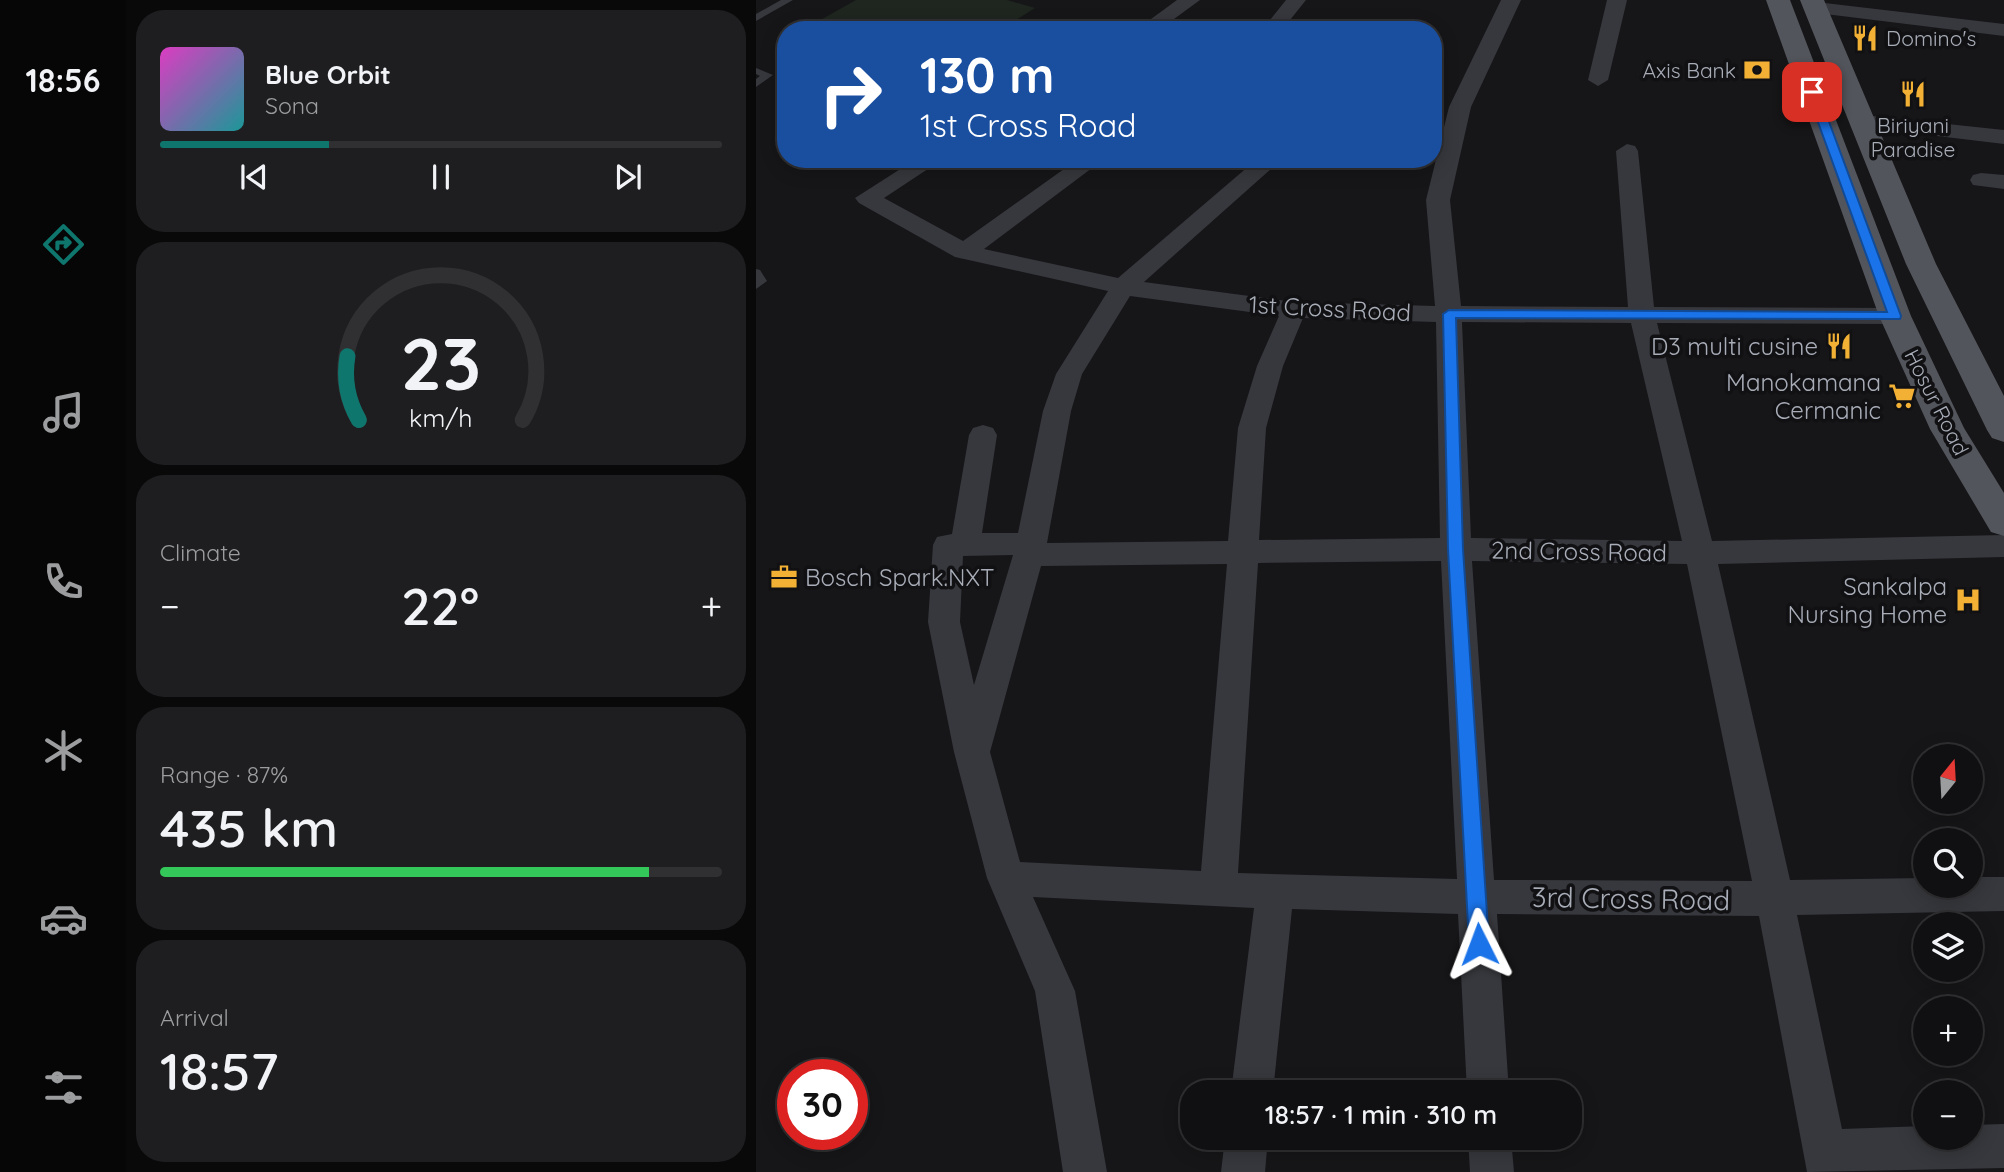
<!DOCTYPE html>
<html lang="en">
<head>
<meta charset="utf-8">
<style>
	body { margin:0; font-family:Quicksand,sans-serif; background:#1e1e20; color:#f1f3f6; height:100vh; display:flex; flex-direction:column; font-size:26px; white-space:nowrap }
	* { box-sizing:border-box; margin:0 }
	p { font-size:23px; color:#9c9d9f }
	.icon { flex:none; width:38px; height:38px; fill:none; stroke:currentColor; stroke-width:2; stroke-linecap:round; stroke-linejoin:round }
	.map { position:relative; flex:1; overflow:hidden }
	.details { display:flex; flex-direction:column; gap:10px; padding:10px; background:#09090a; width:630px }
	.details>* { flex:none }
	.hud { position:absolute; left:21px; top:21px; width:665px; height:147px; border-radius:28px; box-shadow:0 4px 18px #0003,0 0 0 2px #303032; background:#1a4fa0; color:#fff; overflow:hidden }
	.needle { width:46px; rotate:18deg }
	.buttons { position:absolute; left:1157px; top:744px; display:grid; gap:14px }
	.buttons a { display:grid; place-items:center; width:70px; height:70px; border-radius:50%; background:#101012; box-shadow:0 4px 18px #0003,0 0 0 2px #303032; font-size:35px }
	.speed { position:absolute; left:21px; top:1059px; display:flex; gap:14px; font-size:35px; font-weight:700; text-align:center }
	.speed>* { display:grid; place-content:center; width:91px; height:91px; border-radius:50%; background:#101012; box-shadow:0 4px 18px #0003,0 0 0 2px #303032; line-height:1 }
	.speed .limit { border:10px solid #d22; background:#fff; color:#111 }
	.pin { position:absolute; display:grid; place-items:center; width:60px; height:60px; color:#fff; margin:-30px; border-radius:14px; box-shadow:0 4px 10px #0006 }
	.me { position:absolute; width:77px; margin:-38px; rotate:357deg; stroke-linejoin:round; filter:drop-shadow(0 0 5px #0008) }
	.turn { display:flex; align-items:center; gap:24px; height:147px; padding:0 28px; font-size:32px }
	.turn .icon { width:91px; height:91px; stroke-width:2.5 }
	.turn b { display:block; font-size:49px; line-height:60px }
	.big { font-size:52px; font-weight:600; line-height:1.1 }
	.details .widget { flex:1; display:flex; flex-direction:column; justify-content:center; gap:10px; min-width:0; padding:0 24px; border-radius:28px; background:#1e1e20 }
	.details .dial { align-items:center; gap:0 }
	.dial svg { height:182px; overflow:visible; fill:none; stroke:#303032; stroke-width:7; stroke-linecap:round; text-anchor:middle }
	.dial text { fill:#f1f3f6; stroke:none }
	.song { display:flex; align-items:center; gap:21px }
	.cover { width:84px; height:84px; border-radius:10px; background:linear-gradient(135deg,hsl(310 70% 55%),hsl(180 70% 35%)) }
	.played { height:7px; border-radius:4px; background:linear-gradient(90deg,#0f766e 30%,#303032 30%) }
	.keys { display:flex; justify-content:space-around; direction:ltr }
	.heat { display:flex; justify-content:space-between; align-items:center; font-size:38px; direction:ltr }
	.charge { height:10px; border-radius:5px; background:linear-gradient(90deg,#34c759 87%,#303032 0) }
	.trip { position:absolute; left:424px; top:1080px; width:402px; height:70px; border-radius:28px; background:#101012; box-shadow:0 4px 18px #0003,0 0 0 2px #303032; font-weight:600; line-height:70px; text-align:center }
	main { display:flex; flex:1; min-height:0 }
	.dock { display:flex; flex-direction:column; width:126px; justify-content:space-around; align-items:center; background:#060607; color:#9c9d9f }
	.dock .icon { width:49px; height:49px }
	.dock .active { color:#0f766e }
	.dock b { font-size:32px; color:#f1f3f6 }
	.map>svg:first-child { display:block }
	.green { fill:#1e261f }
	.lines { fill:none; stroke-linecap:round; stroke-linejoin:round }
	.service { fill:#37383d; fill-rule:evenodd }
	.minor { fill:#37383d; fill-rule:evenodd }
	.primary { fill:#53555c; fill-rule:evenodd }
	.route { fill:#1a73e8; stroke:#114b97; stroke-width:2 }
	.labels { text-anchor:middle; dominant-baseline:central; stroke-width:7; stroke-linejoin:round; paint-order:stroke }
	.far-poi-label { font-size:21px; fill:#a8adb8; stroke:#111113; text-anchor:start }
	.far-street-label { font-size:21px; fill:#a8adb8; stroke:#111113 }
	.street-label { font-size:24px; fill:#a8adb8; stroke:#111113 }
	.poi-label { font-size:24px; fill:#a8adb8; stroke:#111113; text-anchor:end }
	.near-street-label { font-size:28px; fill:#a8adb8; stroke:#111113 }
</style>
</head>
<body>
<main>
<nav class="dock">
<b>18:56</b>
<svg class="icon active" aria-label="directions" viewBox="0 0 24 24"><path d="M12 3l9 9-9 9-9-9zM9 14v-3h6M13 9l2 2-2 2"/></svg>
<svg class="icon" aria-label="music" viewBox="0 0 24 24"><path d="M9 18V5l10-2v13"/><circle cx="6" cy="18" r="3"/><circle cx="16" cy="16" r="3"/></svg>
<svg class="icon" aria-label="phone" viewBox="0 0 24 24"><path d="M5 4h4l2 5-3 2q2 4 5 5l2-3 5 2v4C11 20 4 13 5 4z"/></svg>
<svg class="icon" aria-label="climate" viewBox="0 0 24 24"><path d="M12 3v18M4 7l16 10M4 17L20 7"/></svg>
<svg class="icon" aria-label="car" viewBox="0 0 24 24"><path d="M5 17H2v-5l4-1 3-4h7l3 4 3 1v5h-3M9 17h6M6 11h13"/><circle cx="7" cy="17" r="2"/><circle cx="17" cy="17" r="2"/></svg>
<svg class="icon" aria-label="filters" viewBox="0 0 24 24"><path d="M4 7h16M4 17h16"/><circle cx="9" cy="7" r="2"/><circle cx="15" cy="17" r="2"/></svg>
</nav>
<section class="details">
<div class="widget">
<div class="song"><i class="cover"></i><div><b>Blue Orbit</b><p>Sona</p></div></div>
<div class="played"></div>
<div class="keys"><svg class="icon" aria-label="previous" viewBox="0 0 24 24"><path d="M18 5L8 12l10 7zM5 5v14"/></svg><svg class="icon" aria-label="pause" viewBox="0 0 24 24"><path d="M8 5v14M16 5v14"/></svg><svg class="icon" aria-label="next" viewBox="0 0 24 24"><path d="M6 5l10 7-10 7zM19 5v14"/></svg></div>
</div>
<div class="widget dial"><svg viewBox="0 0 100 80">
<path d="M14 69A42 42 0 1 1 86 69"/>
<path d="M14 69A42 42 0 0 1 9 41" stroke="#0f766e"/>
<text x="50" y="56" font-size="32" font-weight="700">23</text>
<text x="50" y="72" font-size="11">km/h</text>
</svg></div>
<div class="widget"><p>Climate</p>
<div class="heat"><a>−</a><b class="big">22°</b><a>+</a></div>
</div>
<div class="widget"><p>Range · 87%</p><b class="big">435 km</b><div class="charge"></div></div>
<div class="widget"><p>Arrival</p><b class="big">18:57</b></div>
</section>
<div class="map">
<svg width="1248" height="1172" viewBox="0 0 1248 1172">
	<rect width="100%" height="100%" fill="#161618"/>
	<path class="green" d="M 100,0 L 251,0 L 279,8 L 244,30 L 61,30 L 52,27 Z"/>
	<g class="lines">
		<path class="service" d="M 25,0 L 37,0 L 0,21 L 0,14 Z
			M 0,68 L 17,75 L 0,87 L 0,79 L 4,76 L 0,74 Z
			M 0,269 L 4,270 L 11,281 L 0,289 Z"/>
		<path class="minor" d="M 421,0 L 444,0 L 403,30 L 380,30 Z
			M 530,0 L 550,0 L 526,30 L 506,30 Z
			M 745,0 L 765,0 L 715,107 L 694,200 L 705,306 L 872,307 L 860,151 L 871,144 L 879,146 L 882,151 L 898,307 L 1139,308 L 1148,310 L 1152,316 L 1148,322 L 1139,324 L 901,323 L 956,541 L 1248,535 L 1248,557 L 962,564 L 1034,880 L 1169,878 L 1169,886 L 1214,886 L 1214,877 L 1248,877 L 1248,911 L 1041,915 L 1086,1129 L 1169,1126 L 1169,1138 L 1214,1138 L 1214,1125 L 1248,1124 L 1248,1168 L 1051,1172 L 1003,916 L 741,914 L 753,1092 L 711,1092 L 702,914 L 536,909 L 517,1092 L 475,1092 L 498,908 L 277,897 L 319,991 L 351,1172 L 307,1172 L 279,991 L 231,878 L 198,752 L 172,622 L 177,545 L 181,537 L 196,534 L 213,435 L 217,428 L 227,425 L 237,428 L 241,435 L 226,533 L 262,533 L 287,411 L 300,374 L 352,291 L 199,257 L 103,203 L 99,198 L 160,159 L 187,159 L 128,198 L 207,241 L 322,159 L 348,159 L 228,249 L 362,278 L 501,159 L 526,159 L 388,282 L 538,302 L 679,306 L 670,200 L 693,107 ZM 374,296 L 523,316 L 501,366 L 482,428 L 472,541 L 291,543 L 315,411 L 326,374 ZM 547,318 L 680,322 L 684,538 L 503,540 L 510,428 L 527,366 ZM 706,322 L 875,323 L 926,541 L 715,538 ZM 257,555 L 218,685 L 204,622 L 207,556 ZM 685,561 L 701,879 L 482,873 L 502,563 ZM 716,561 L 931,564 L 996,881 L 738,880 ZM 471,564 L 445,871 L 264,862 L 234,752 L 285,566 Z
			M 851,0 L 871,0 L 852,80 L 842,86 L 832,80 Z
			M 1060,2 L 1248,24 L 1248,36 L 1053,12 L 1050,8 L 1053,4 Z
			M 1106,115 L 1248,130 L 1248,144 L 1098,126 L 1095,121 L 1098,116 Z
			M 1225,173 L 1248,175 L 1248,189 L 1217,185 L 1214,180 L 1217,175 Z
			M 469,1138 L 512,1138 L 509,1172 L 465,1172 Z
			M 712,1138 L 755,1138 L 758,1172 L 714,1172 Z"/>
		<path class="primary" d="M 1010,0 L 1034,0 L 1155,316 L 1208,428 L 1248,493 L 1248,536 L 1235,532 L 1174,429 L 1123,316 Z
			M 1044,0 L 1068,0 L 1180,264 L 1248,396 L 1248,442 L 1236,438 L 1231,430 L 1150,264 Z"/>
	</g>
	<path class="route" d="M 1056,89 L 1062,92 L 1145,316 L 1144,319 L 700,318 L 707,549 L 733,944 L 730,951 L 723,954 L 716,951 L 713,944 L 692,549 L 687,314 L 693,310 L 1131,312 L 1051,92 Z"/>
	<defs>
		<g id="restaurant-bare" transform="scale(2.1)"><path d="M-5-6h1v4h1v-4h1v4h1v-4h1v5L-1.5 .5V6h-2V.5L-5-1ZM5-6V6H3V1.5H1.5Q1.5-4 5-6Z" fill="#f2b134" stroke="#111113" stroke-width="2.5" paint-order="stroke"/></g>
		<g id="bank-bare" transform="scale(2.1)"><path d="M-6-4H6V4H-6ZM0-2.3a2.3 2.3 0 1 0 0 4.6a2.3 2.3 0 1 0 0-4.6Z" fill="#f2b134" stroke="#111113" stroke-width="2.5" paint-order="stroke"/></g>
		<g id="supermarket-bare" transform="scale(2.1)"><path d="M-6-5.5h2.5l.6 2H6L4.5 2H-2.5L-4.4-4H-6ZM-1.5 3.2a1.3 1.3 0 1 0 .1 0ZM3 3.2a1.3 1.3 0 1 0 .1 0Z" fill="#f2b134" stroke="#111113" stroke-width="2.5" paint-order="stroke"/></g>
		<g id="office-bare" transform="scale(2.1)"><path d="M-6-3h4V-5.5h4V-3h4V5H-6ZM-1-4.5V-3h2v-1.5ZM-6 0V1H6V0Z" fill="#f2b134" stroke="#111113" stroke-width="2.5" paint-order="stroke"/></g>
		<g id="hospital-bare" transform="scale(2.1)"><path d="M-5-5h3v3.5h4V-5h3V5h-3V1.5h-4V5h-3Z" fill="#f2b134" stroke="#111113" stroke-width="2.5" paint-order="stroke"/></g>
	</defs>
	<g fill-rule="evenodd">
		<use href="#restaurant-bare" x="1109" y="38"/>
		<use href="#bank-bare" x="1001" y="70"/>
		<use href="#restaurant-bare" x="1157" y="94"/>
		<use href="#restaurant-bare" x="1083" y="346"/>
		<use href="#supermarket-bare" x="1146" y="396"/>
		<use href="#office-bare" x="28" y="577"/>
		<use href="#hospital-bare" x="1212" y="600"/>
	</g>
	<g class="labels">
		<g class="far-poi-label">
			<text x="1130" y="38">Domino's</text>
			<text x="980" y="70" text-anchor="end">Axis Bank</text>
			<text x="1157" y="125" text-anchor="middle">Biriyani<tspan x="1157" dy="24">Paradise</tspan></text>
		</g>
		<g class="far-street-label">
			<text transform="translate(1181 402) rotate(63)">Hosur Road</text>
		</g>
		<g class="street-label">
			<text transform="translate(574 308) rotate(3)">1st Cross Road</text>
			<text transform="translate(823 551) rotate(1)">2nd Cross Road</text>
		</g>
		<g class="poi-label">
			<text x="1062" y="346">D3 multi cusine</text>
			<text x="1125" y="382">Manokamana<tspan x="1125" dy="28">Cermanic</tspan></text>
			<text x="49" y="577" text-anchor="start">Bosch Spark.NXT</text>
			<text x="1191" y="586">Sankalpa<tspan x="1191" dy="28">Nursing Home</tspan></text>
		</g>
		<g class="near-street-label">
			<text transform="translate(875 898) rotate(1)">3rd Cross Road</text>
		</g>
	</g>
</svg>
<div class="buttons">
<a><svg class="needle" viewBox="-14 -14 28 28"><path d="M0-13l5 13h-10z" fill="#e53935"/><path d="M0 13l5-13h-10z" fill="#9c9d9f"/></svg></a>
<a><svg class="icon" aria-label="search" viewBox="0 0 24 24"><circle cx="10" cy="10" r="6"/><path d="M15 15l6 6"/></svg></a>
<a><svg class="icon" aria-label="layers" viewBox="0 0 24 24"><path d="M12 4l9 5-9 5-9-5zM3 14l9 5 9-5"/></svg></a>
<a>+</a>
<a>−</a>
</div>
<div class="speed"><div class="limit">30</div></div>
<div class="pin" style="left:1056px;top:92px;background:#d93025"><svg class="icon" aria-label="arrive" viewBox="0 0 24 24"><path d="M6 21V4h12l-3 4 3 4H6"/></svg></div>
<svg class="me" style="left:723px;top:944px" viewBox="-20 -20 40 40"><path d="M0-17L14 15 0 8-14 15z" fill="#1a73e8" stroke="#fff" stroke-width="4"/></svg>
<div class="trip">18:57 · 1 min · 310 m</div>
<div class="hud">
<div class="turn"><svg class="icon" aria-label="right" viewBox="0 0 24 24"><path d="M7 20v-9h11M14 6l5 5-5 5"/></svg><div><b>130 m</b>1st Cross Road</div></div>
</div>
</div>
</main>
</body>
</html>
